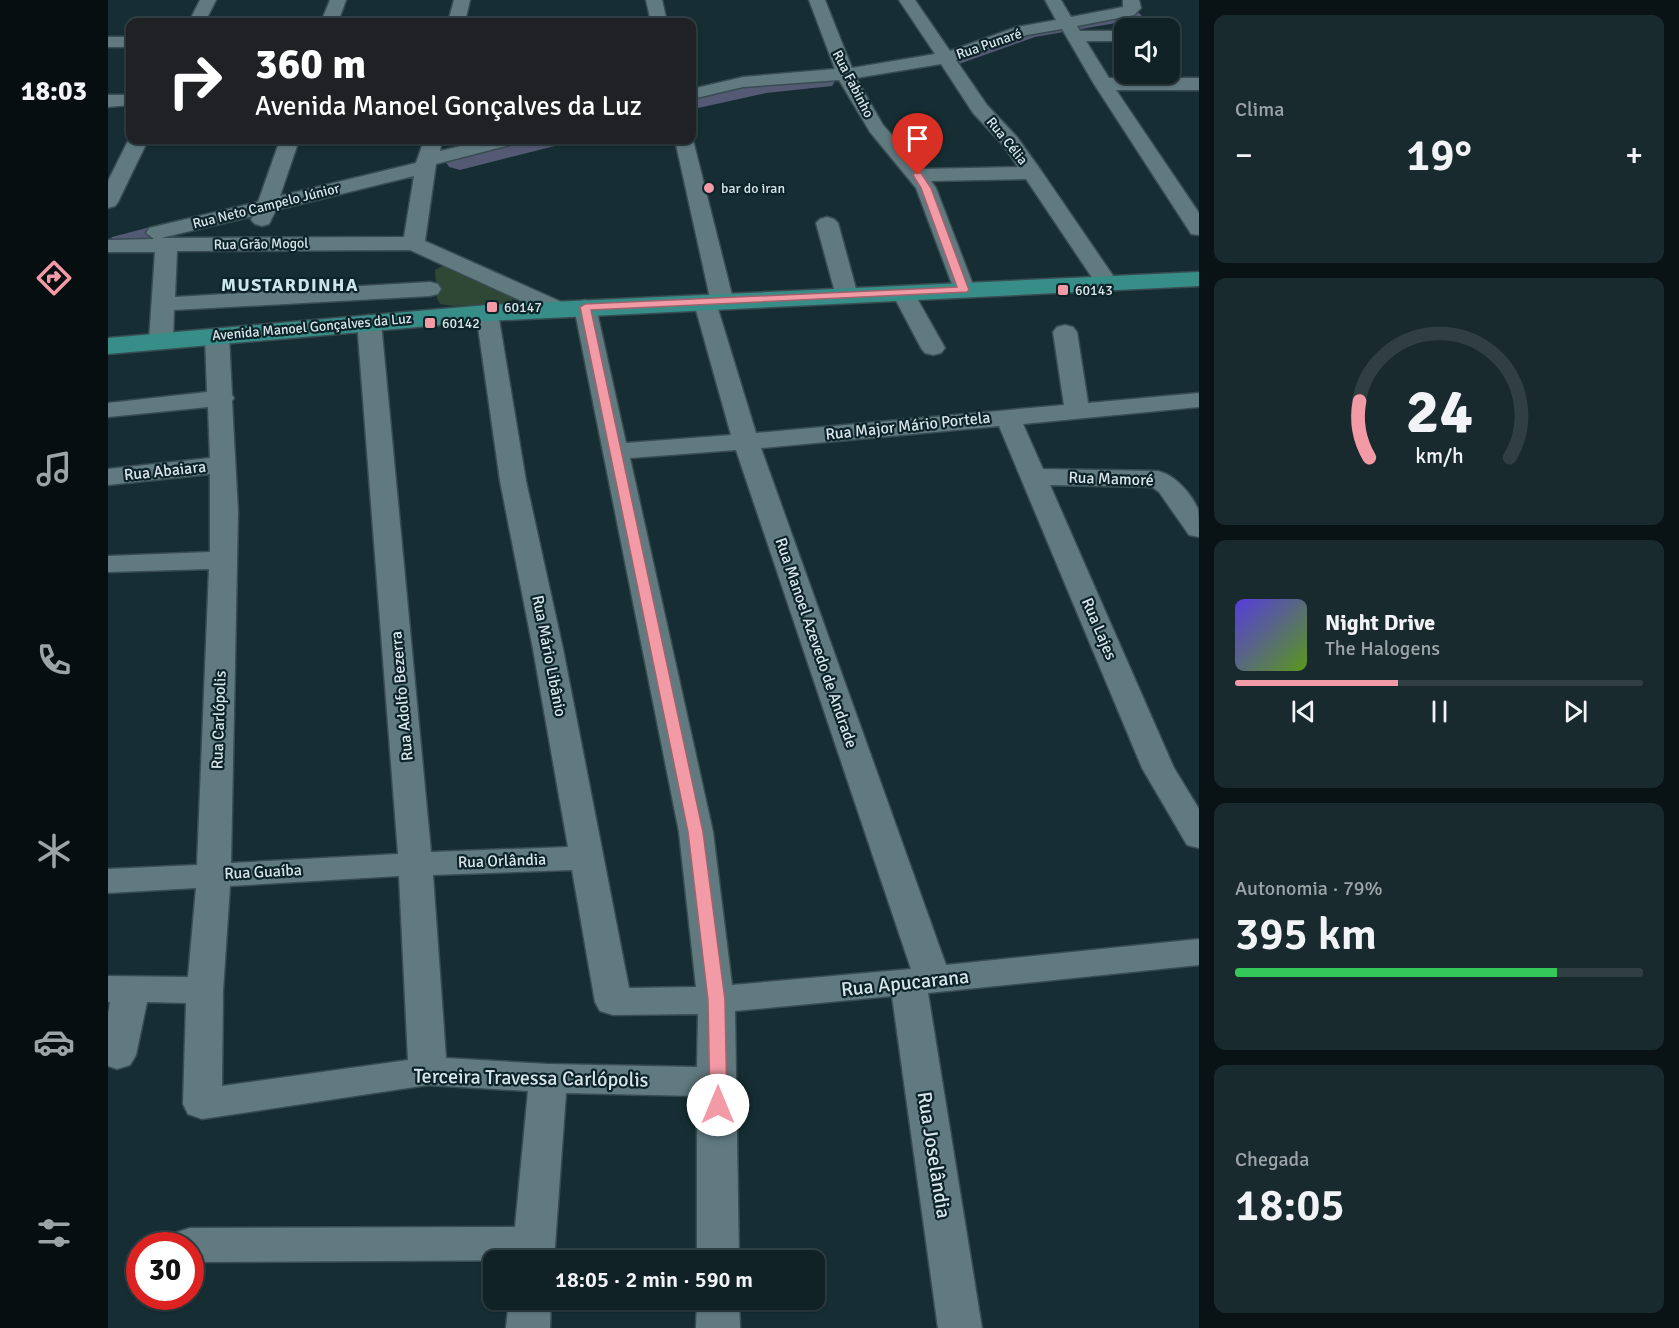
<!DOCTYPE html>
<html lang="pt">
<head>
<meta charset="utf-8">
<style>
	body { margin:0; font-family:Signika,sans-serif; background:#192a2e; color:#f1f3f6; height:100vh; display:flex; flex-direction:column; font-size:22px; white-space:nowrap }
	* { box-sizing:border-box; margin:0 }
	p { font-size:20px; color:#9ca4a7 }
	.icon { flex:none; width:33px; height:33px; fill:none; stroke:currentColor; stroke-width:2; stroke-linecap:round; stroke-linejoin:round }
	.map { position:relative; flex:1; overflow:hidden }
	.sheet { display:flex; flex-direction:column; gap:15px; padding:15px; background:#091315; width:480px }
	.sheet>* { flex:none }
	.guide { position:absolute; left:18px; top:18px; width:570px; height:126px; border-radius:12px; box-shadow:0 2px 4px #0004,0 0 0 2px #303f43; background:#202124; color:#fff; overflow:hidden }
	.tools { position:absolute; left:1006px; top:18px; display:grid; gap:12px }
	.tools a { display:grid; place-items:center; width:66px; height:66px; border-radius:12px; background:#102226; box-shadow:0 2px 4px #0004,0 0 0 2px #303f43; font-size:30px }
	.speed { position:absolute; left:18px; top:1232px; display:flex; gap:12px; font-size:30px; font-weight:700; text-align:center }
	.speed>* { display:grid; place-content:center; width:78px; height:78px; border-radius:50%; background:#102226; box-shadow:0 2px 4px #0004,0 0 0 2px #303f43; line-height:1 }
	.speed .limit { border:9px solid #d22; background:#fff; color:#111 }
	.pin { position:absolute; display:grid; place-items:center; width:51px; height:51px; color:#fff; margin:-62px -26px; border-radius:50% 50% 50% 0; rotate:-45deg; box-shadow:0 0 6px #0007 }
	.pin .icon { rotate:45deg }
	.me { position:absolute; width:66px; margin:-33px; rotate:0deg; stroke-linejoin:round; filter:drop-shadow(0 0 4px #0008) }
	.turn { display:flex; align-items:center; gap:21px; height:126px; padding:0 30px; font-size:27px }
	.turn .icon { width:78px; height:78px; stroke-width:2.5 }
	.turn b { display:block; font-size:42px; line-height:51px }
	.big { font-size:45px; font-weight:600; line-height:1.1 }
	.sheet .tile { flex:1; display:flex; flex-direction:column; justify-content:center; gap:9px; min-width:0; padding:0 21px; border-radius:12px; background:#192a2e }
	.sheet .dial { align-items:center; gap:0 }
	.dial svg { height:156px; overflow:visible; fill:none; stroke:#303f43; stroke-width:7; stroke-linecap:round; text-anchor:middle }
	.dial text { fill:#f1f3f6; stroke:none }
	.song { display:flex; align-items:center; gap:18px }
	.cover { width:72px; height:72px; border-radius:9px; background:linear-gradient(135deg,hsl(250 70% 55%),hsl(90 70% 35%)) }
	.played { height:6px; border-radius:3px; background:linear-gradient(90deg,#f39aa7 40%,#303f43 40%) }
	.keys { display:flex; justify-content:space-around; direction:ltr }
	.heat { display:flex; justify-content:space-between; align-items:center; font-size:33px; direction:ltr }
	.charge { height:9px; border-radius:4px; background:linear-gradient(90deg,#34c759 79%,#303f43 0) }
	.trip { position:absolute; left:375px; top:1250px; width:342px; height:60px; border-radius:12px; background:#102226; box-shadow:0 2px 4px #0004,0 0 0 2px #303f43; font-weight:600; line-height:60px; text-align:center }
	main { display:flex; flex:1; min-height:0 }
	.tab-bar { display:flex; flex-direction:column; width:108px; justify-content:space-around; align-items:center; background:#060e0f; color:#9ca4a7 }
	.tab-bar .icon { width:42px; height:42px }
	.tab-bar .on { color:#f39aa7 }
	.tab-bar b { font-size:27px; color:#f1f3f6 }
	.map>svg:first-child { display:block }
	.green { fill:#2f4835 }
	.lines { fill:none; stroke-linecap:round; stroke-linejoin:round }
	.canal { fill:#545974; fill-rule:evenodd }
	.river { fill:#545974; fill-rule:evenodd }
	.minor-casing { stroke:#384c51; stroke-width:3 }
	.major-casing { stroke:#384c51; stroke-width:3 }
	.minor { fill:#607a80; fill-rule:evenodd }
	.major { fill:#378d87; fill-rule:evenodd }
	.route { fill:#f39aa7; stroke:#9e646d; stroke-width:1.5 }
	.poi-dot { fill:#f39aa7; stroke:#0c2429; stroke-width:2 }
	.labels { text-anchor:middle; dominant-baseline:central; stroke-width:4.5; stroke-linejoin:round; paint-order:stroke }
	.far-street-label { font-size:14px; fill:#d8e6ea; stroke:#0c2429 }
	.far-poi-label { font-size:14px; fill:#d8e6ea; stroke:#0c2429; text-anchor:start }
	.street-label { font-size:16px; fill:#d8e6ea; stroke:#0c2429 }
	.far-district-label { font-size:18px; font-weight:bold; letter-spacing:1.5px; fill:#cae7ee; stroke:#0c2429 }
	.near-street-label { font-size:20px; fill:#d8e6ea; stroke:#0c2429 }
</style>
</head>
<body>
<main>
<nav class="tab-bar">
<b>18:03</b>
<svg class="icon on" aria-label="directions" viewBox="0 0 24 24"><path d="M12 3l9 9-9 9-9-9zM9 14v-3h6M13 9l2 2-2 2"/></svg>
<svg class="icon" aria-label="music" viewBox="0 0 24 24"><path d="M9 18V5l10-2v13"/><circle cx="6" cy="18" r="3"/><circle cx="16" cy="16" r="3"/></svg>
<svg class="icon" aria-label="phone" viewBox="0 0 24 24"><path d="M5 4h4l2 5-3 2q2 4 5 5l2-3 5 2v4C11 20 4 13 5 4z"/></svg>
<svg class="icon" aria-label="climate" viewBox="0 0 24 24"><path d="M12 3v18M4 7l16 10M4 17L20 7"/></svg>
<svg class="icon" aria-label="car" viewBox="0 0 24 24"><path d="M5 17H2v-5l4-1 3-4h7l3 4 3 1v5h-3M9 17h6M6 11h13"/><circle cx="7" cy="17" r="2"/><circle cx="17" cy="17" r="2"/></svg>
<svg class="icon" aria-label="filters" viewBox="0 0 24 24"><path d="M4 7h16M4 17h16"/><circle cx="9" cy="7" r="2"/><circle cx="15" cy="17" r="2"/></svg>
</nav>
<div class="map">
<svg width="1091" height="1328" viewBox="0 0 1091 1328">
	<rect width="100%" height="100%" fill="#162e33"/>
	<path class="green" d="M 337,265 L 407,297 L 403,301 L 395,304 L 345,306 L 332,304 L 329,299 L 327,270 Z"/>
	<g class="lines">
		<path class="canal" d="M 1026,11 L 1031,13 L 1034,16 L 1031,19 L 927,37 L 851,64 L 843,59 L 845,56 L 924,28 Z
			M 73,219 L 80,221 L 83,225 L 80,229 L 11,247 L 4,245 L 1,241 L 4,237 Z"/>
		<path class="river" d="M 714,72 L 724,74 L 728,80 L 724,86 L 658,93 L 590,108 L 584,107 L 584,93 L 658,77 Z
			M 403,140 L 452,140 L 447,146 L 352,170 L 341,167 L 337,161 L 341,155 Z"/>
		<g class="minor-casing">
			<path id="minor" d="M 92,0 L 108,0 L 97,22 L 81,22 Z
				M 222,0 L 238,0 L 230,22 L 213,22 Z
				M 346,0 L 362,0 L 357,22 L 340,22 Z
				M 538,0 L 554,0 L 559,22 L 543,22 Z
				M 701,0 L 717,0 L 744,68 L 827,54 L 791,0 L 807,0 L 842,51 L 909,27 L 948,20 L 937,0 L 953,0 L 963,17 L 1015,7 L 1015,0 L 1031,0 L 1033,8 L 1026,15 L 969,26 L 972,31 L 1017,31 L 1017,41 L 978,41 L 1001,78 L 1091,78 L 1091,90 L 1008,90 L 1091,213 L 1091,235 L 1083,234 L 1080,229 L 986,84 L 954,29 L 919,35 L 848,60 L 879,105 L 909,137 L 932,169 L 1010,283 L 1007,288 L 999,290 L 991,288 L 918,179 L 823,181 L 828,188 L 867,290 L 864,295 L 856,297 L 848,295 L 808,188 L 762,132 L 731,80 L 635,87 L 584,99 L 584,89 L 635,77 L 727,69 ZM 833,64 L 865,113 L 895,145 L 910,167 L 814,169 L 775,125 L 748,78 Z
				M 1062,31 L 1069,32 L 1072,36 L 1069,40 L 1062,41 Z
				M 0,37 L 22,37 L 22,47 L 0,47 Z
				M 0,95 L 22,95 L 22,105 L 0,107 Z
				M 584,136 L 626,303 L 623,308 L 610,309 L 648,433 L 956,405 L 945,332 L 949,327 L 957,325 L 965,327 L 969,332 L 980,403 L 1091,393 L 1091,407 L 915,424 L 935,469 L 1050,471 C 1067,475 1083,493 1090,509 C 1091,516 1091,529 1091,537 L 1081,535 L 1051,492 L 1044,487 L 942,485 L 1066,768 L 1091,809 L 1091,848 L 1079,845 L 1034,768 L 891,426 L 653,448 L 838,965 L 1091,939 L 1091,965 L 820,993 L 874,1328 L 830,1328 L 784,996 L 627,1011 L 631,1260 L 589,1260 L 589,1096 L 458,1093 L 446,1260 L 82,1262 L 82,1245 L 61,1245 L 67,1233 L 82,1228 L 407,1227 L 420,1091 L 320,1085 L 94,1119 L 80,1114 L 75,1104 L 78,1003 L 39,1002 L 28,1055 L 22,1065 L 9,1069 L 0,1066 L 0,1013 L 2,1002 L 0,1002 L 0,976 L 80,977 L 88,888 L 0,893 L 0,869 L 89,865 L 101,569 L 0,572 L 0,556 L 102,552 L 102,474 L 0,485 L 0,469 L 102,458 L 100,407 L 0,417 L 0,403 L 99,392 L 97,336 L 101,331 L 109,329 L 117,331 L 121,336 L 124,395 L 126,398 L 124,401 L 130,512 L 123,863 L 290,854 L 249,322 L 253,317 L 261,315 L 269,317 L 273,322 L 323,852 L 460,847 L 425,649 L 392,481 L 368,313 L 371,308 L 379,306 L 387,308 L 390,313 L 418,481 L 455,649 L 521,988 L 588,987 L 571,832 L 466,307 L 469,302 L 477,300 L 485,302 L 488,307 L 518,443 L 623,435 L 586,303 L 589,298 L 602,298 L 567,140 L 584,140 ZM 628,450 L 803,969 L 624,985 L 605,832 L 522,458 ZM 464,870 L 487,1002 L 492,1011 L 505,1015 L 590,1014 L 589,1067 L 440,1064 L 338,1058 L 325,875 ZM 291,876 L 300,1060 L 114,1086 L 115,991 L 122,886 Z
				M 22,137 L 22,140 L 40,140 L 10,202 L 7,206 L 0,208 L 0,181 Z
				M 172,140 L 191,140 L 172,196 L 308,163 L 316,140 L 334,140 L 332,151 L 378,140 L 408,140 L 406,144 L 328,164 L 317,241 L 458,304 L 461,309 L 458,314 L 450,316 L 442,314 L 302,250 L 69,251 L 67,297 L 322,282 L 330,284 L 333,289 L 330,294 L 322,296 L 66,310 L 65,341 L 61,346 L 53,348 L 45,346 L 41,341 L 47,252 L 0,252 L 0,240 L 46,239 L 38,233 L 41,228 L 150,202 ZM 306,176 L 296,237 L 53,238 L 145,216 L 143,220 L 147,224 L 154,226 L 161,224 L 168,210 Z
				M 719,217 L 726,219 L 730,223 L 750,296 L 747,301 L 739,303 L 731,301 L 728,296 L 708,223 L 712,219 Z
				M 795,286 L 803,288 L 806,293 L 837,348 L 833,353 L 825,355 L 817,353 L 813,348 L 784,293 L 787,288 Z
				M 401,1299 L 443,1299 L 442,1328 L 398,1328 Z
				M 589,1299 L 631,1299 L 632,1328 L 588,1328 Z"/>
		</g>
		<g class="major-casing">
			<path id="major" d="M 1091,272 L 1091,286 L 379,321 L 0,354 L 0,338 L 379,305 Z"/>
		</g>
		<use href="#minor" class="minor"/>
		<use href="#major" class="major"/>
	</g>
	<path class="route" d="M 807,173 L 813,173 L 823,188 L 861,290 L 859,292 L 483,310 L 595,832 L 617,1000 L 619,1105 L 617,1109 L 610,1111 L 604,1109 L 602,1105 L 600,1000 L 580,832 L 472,307 L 477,304 L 849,287 L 813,188 L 805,175 Z"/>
	<g class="poi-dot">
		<circle cx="601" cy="188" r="6"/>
		<rect x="949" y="284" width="12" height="12" rx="3"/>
		<rect x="378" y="301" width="12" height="12" rx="3"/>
		<rect x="316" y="317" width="12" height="12" rx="3"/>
	</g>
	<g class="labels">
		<g class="far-street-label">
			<text transform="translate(881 44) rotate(-19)">Rua Punaré</text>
			<text transform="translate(745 84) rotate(63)">Rua Fabinho</text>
			<text transform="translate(899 141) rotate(51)">Rua Célia</text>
			<text transform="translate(158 206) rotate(-14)">Rua Neto Campelo Júnior</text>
			<text transform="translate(153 244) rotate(-1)">Rua Grão Mogol</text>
			<text transform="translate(204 327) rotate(-5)">Avenida Manoel Gonçalves da Luz</text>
		</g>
		<g class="far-poi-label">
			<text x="613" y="188">bar do iran</text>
			<text x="967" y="290">60143</text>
			<text x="396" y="307">60147</text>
			<text x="334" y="323">60142</text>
		</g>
		<g class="street-label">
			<text transform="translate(800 426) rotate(-6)">Rua Major Mário Portela</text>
			<text transform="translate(57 471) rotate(-6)">Rua Abaiara</text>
			<text transform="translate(1003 479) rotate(2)">Rua Mamoré</text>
			<text transform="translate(991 629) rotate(67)">Rua Lajes</text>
			<text transform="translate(708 643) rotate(71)">Rua Manoel Azevedo de Andrade</text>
			<text transform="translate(441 656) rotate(79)">Rua Mário Libânio</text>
			<text transform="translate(294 696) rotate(-95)">Rua Adolfo Bezerra</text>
			<text transform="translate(111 720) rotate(-88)">Rua Carlópolis</text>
			<text transform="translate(394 861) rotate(-2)">Rua Orlândia</text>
			<text transform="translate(155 872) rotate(-3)">Rua Guaíba</text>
		</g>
		<g class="far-district-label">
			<text x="182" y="285">MUSTARDINHA</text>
		</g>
		<g class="near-street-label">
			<text transform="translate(797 983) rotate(-6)">Rua Apucarana</text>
			<text transform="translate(423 1078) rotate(1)">Terceira Travessa Carlópolis</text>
			<text transform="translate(826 1155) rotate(81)">Rua Joselândia</text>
		</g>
	</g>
</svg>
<div class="tools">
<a><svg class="icon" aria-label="sound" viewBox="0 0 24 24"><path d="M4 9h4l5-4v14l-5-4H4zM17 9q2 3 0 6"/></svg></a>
</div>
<div class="speed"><div class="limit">30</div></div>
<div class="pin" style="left:810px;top:175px;background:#d93025"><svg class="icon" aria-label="arrive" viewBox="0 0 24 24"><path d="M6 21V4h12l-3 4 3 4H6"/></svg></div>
<svg class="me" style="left:610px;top:1105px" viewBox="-20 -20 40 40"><circle r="19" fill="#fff"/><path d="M0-13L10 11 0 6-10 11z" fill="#f39aa7"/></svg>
<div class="trip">18:05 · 2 min · 590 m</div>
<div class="guide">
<div class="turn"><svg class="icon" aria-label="right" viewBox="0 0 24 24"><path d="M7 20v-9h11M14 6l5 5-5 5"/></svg><div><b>360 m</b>Avenida Manoel Gonçalves da Luz</div></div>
</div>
</div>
<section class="sheet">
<div class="tile"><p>Clima</p>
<div class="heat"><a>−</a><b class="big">19°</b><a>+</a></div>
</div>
<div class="tile dial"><svg viewBox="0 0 100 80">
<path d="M14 69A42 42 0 1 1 86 69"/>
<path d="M14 69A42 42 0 0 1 9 40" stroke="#f39aa7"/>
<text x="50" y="56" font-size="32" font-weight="700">24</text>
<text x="50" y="72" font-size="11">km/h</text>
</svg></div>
<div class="tile">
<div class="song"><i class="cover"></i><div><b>Night Drive</b><p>The Halogens</p></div></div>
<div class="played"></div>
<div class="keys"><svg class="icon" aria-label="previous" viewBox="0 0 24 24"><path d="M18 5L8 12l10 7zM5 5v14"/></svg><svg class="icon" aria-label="pause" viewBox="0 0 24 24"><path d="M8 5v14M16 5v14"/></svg><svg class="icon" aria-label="next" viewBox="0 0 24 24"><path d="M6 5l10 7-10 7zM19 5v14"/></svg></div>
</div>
<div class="tile"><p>Autonomia · 79%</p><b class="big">395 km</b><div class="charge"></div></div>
<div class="tile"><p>Chegada</p><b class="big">18:05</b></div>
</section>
</main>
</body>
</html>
